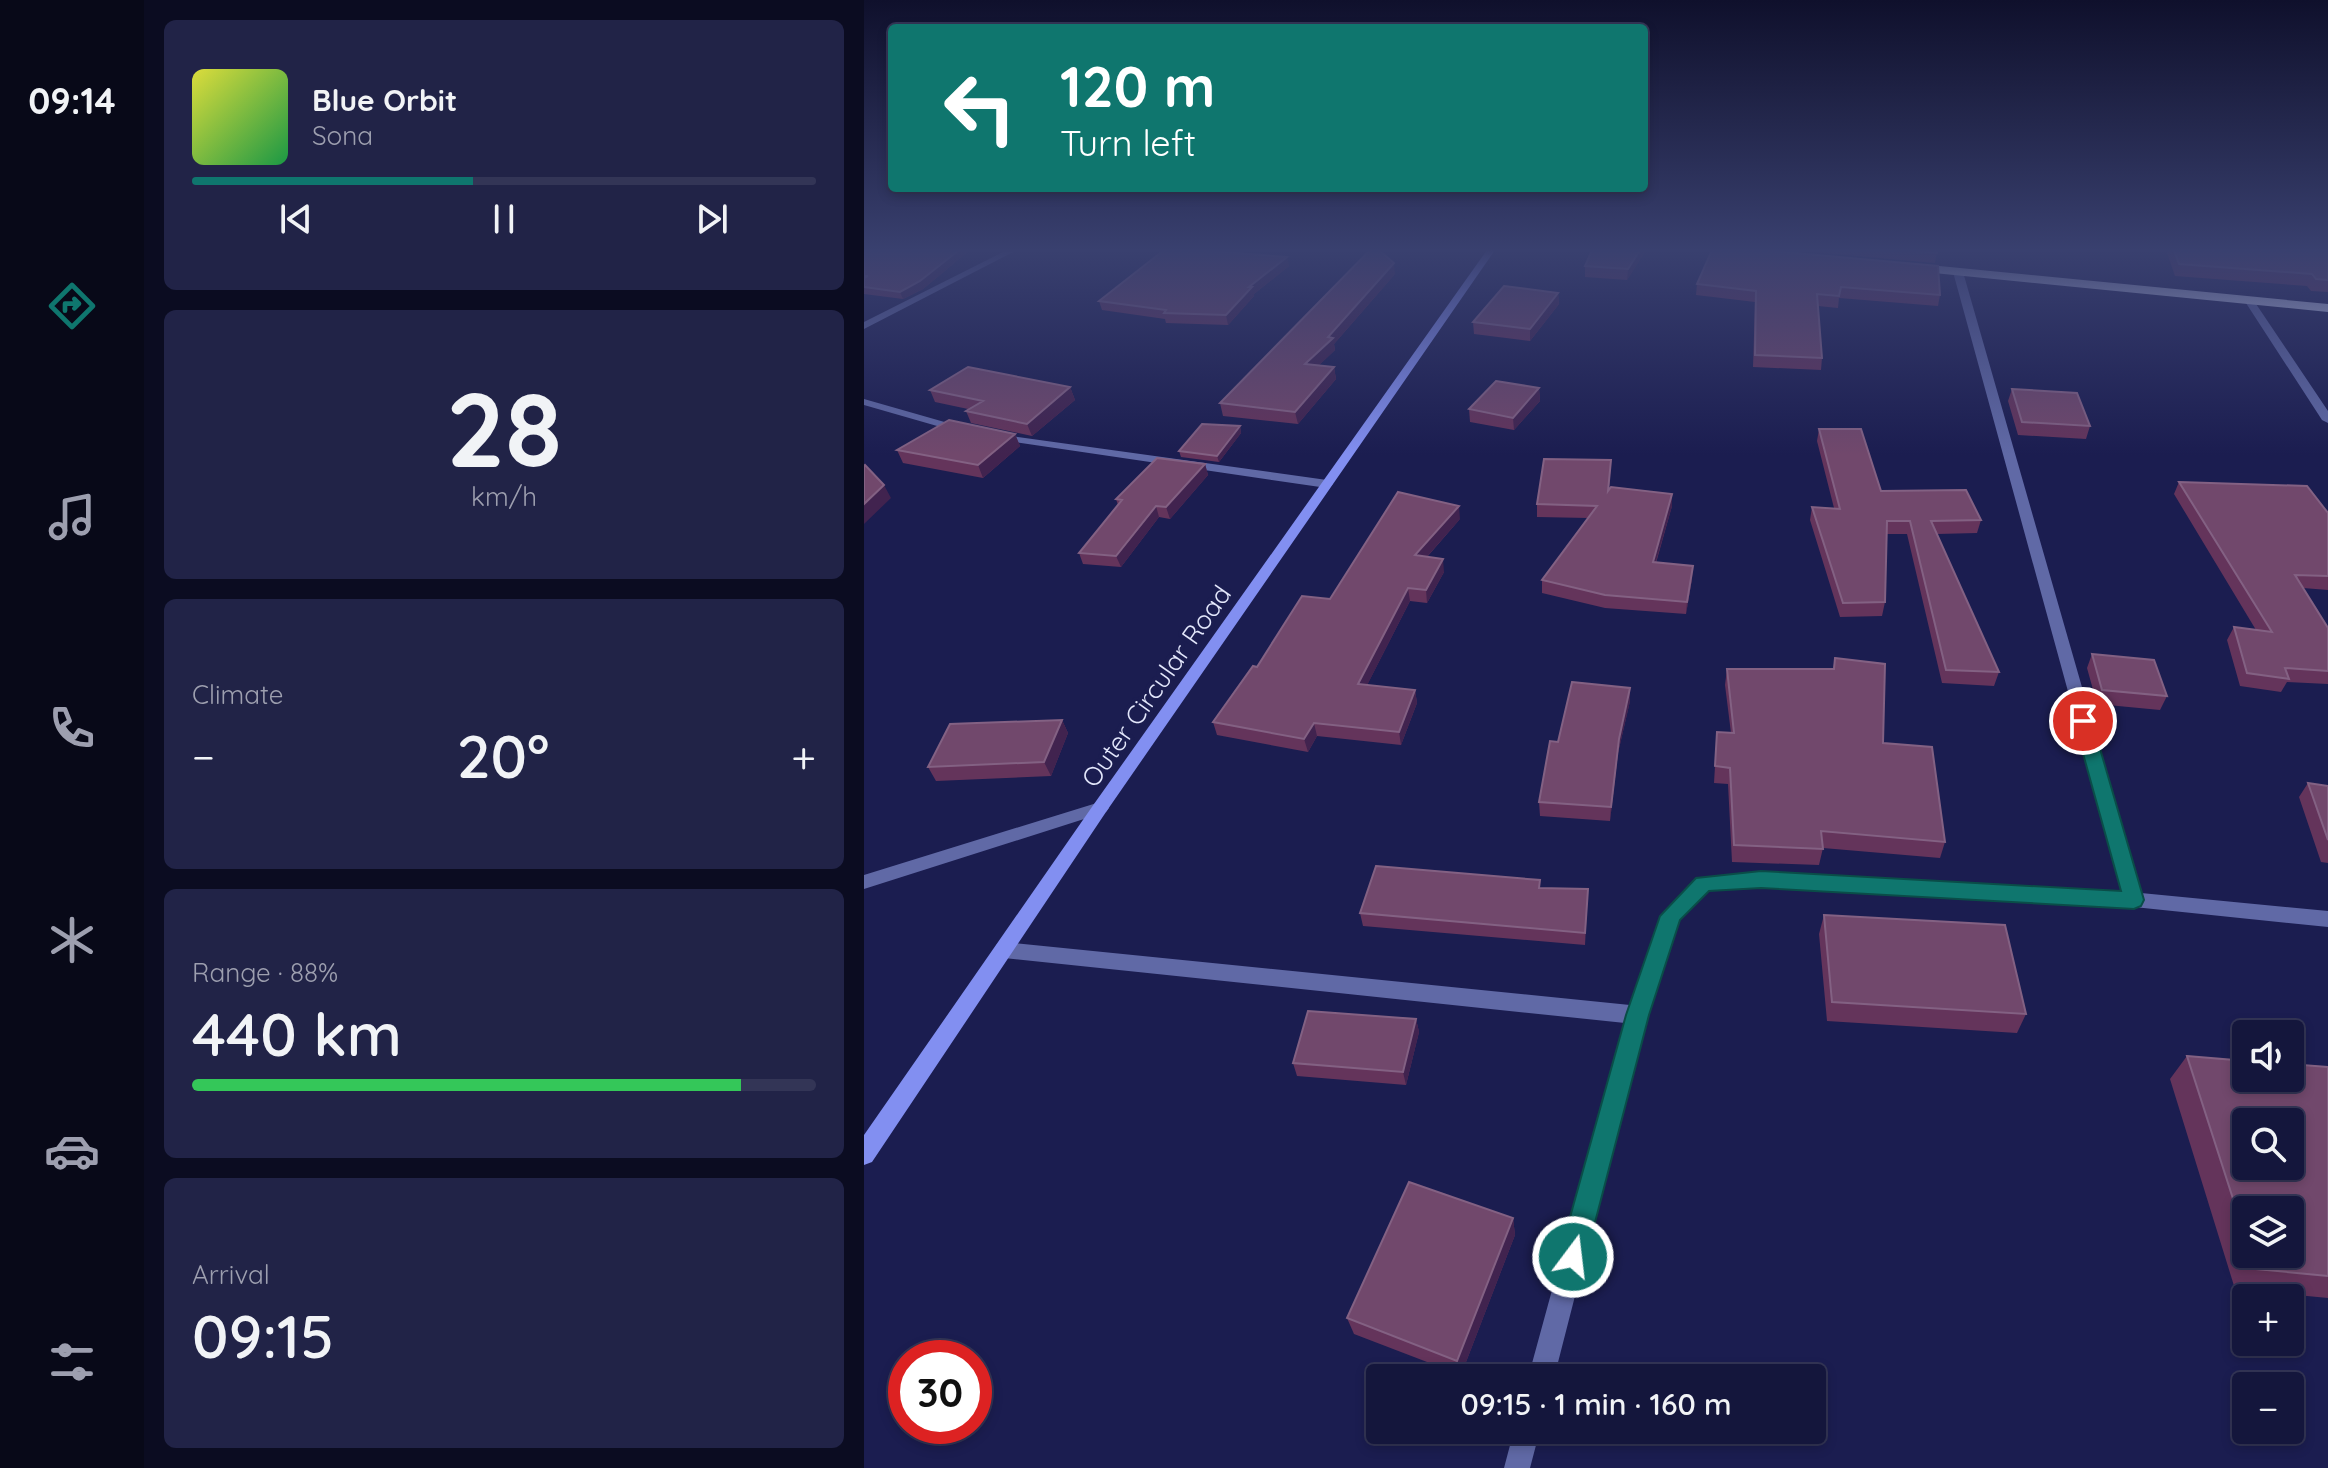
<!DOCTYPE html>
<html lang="en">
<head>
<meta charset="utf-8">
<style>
	body { margin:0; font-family:Quicksand,sans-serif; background:#212347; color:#f1f3f6; height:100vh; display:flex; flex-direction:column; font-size:30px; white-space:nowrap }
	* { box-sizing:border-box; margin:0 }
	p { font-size:26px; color:#9d9faf }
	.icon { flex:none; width:44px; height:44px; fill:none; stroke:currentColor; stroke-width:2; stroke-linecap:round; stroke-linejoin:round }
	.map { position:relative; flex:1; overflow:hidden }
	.panel { display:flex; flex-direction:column; gap:20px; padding:20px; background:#0b0c21; width:720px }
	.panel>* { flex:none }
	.hud { position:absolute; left:24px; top:24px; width:760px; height:168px; border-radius:8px; box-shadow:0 4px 12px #0003,0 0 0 2px #333556; background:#0f766e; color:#fff; overflow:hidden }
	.tools { position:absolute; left:1368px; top:1020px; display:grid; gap:16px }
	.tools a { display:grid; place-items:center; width:72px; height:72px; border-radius:8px; background:#14163c; box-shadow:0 4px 12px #0003,0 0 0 2px #333556; font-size:40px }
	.speed { position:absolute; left:24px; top:1340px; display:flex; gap:16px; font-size:40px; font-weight:700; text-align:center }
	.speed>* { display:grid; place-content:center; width:104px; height:104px; border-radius:50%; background:#14163c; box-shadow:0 4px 12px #0003,0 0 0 2px #333556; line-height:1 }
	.speed .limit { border:12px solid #d22; background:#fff; color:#111 }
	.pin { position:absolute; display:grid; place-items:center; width:68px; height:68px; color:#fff; margin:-34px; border:4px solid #fff; border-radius:50%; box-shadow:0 2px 8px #0007 }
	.me { position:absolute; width:88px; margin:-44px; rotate:15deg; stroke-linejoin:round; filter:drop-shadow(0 0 6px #0008) }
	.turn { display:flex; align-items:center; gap:28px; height:168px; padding:0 40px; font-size:36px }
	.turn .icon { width:104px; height:104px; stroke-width:2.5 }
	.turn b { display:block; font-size:56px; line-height:68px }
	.big { font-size:60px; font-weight:600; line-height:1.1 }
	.panel .card { flex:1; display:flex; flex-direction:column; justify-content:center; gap:12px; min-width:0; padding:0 28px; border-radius:12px; background:#212347 }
	.panel .dial { align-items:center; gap:0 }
	.dial b { font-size:104px; line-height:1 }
	.song { display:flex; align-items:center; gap:24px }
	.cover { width:96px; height:96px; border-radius:12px; background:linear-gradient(135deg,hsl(60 70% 55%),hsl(140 70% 35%)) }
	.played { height:8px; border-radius:4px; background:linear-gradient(90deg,#0f766e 45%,#333556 45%) }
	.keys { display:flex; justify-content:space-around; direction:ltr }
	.heat { display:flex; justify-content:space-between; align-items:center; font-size:44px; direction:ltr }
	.charge { height:12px; border-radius:6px; background:linear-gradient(90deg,#34c759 88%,#333556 0) }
	.trip { position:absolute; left:502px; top:1364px; width:460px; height:80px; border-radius:8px; background:#14163c; box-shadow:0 4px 12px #0003,0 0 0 2px #333556; font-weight:600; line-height:80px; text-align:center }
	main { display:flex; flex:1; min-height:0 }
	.menu { display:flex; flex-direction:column; width:144px; justify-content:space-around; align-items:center; background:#080918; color:#9d9faf }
	.menu .icon { width:56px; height:56px }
	.menu .active { color:#0f766e }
	.menu b { font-size:36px; color:#f1f3f6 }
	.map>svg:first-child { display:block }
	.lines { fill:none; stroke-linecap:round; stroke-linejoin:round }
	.street { fill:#6069a6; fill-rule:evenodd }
	.secondary { fill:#828ff1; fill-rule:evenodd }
	.highway { fill:#cfd6f4; fill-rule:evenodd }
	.wall { fill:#64345b; fill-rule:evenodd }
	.shaded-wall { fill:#41234f }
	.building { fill:#71486c; stroke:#836183; stroke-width:2; fill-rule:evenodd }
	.route { fill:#0f766e; stroke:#0a4d48; stroke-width:2 }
	.labels { text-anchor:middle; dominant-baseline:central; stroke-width:8; stroke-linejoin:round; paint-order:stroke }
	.street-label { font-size:26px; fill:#e3e7fb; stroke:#1b1d50 }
</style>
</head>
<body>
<main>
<nav class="menu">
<b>09:14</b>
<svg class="icon active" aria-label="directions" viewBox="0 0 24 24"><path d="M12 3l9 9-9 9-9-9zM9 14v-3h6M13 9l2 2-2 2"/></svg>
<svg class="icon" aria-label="music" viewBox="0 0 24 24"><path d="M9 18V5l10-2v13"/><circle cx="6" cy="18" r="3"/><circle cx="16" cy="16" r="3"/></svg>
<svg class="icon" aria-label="phone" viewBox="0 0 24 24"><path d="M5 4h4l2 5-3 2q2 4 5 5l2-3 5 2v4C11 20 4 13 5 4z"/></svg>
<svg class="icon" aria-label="climate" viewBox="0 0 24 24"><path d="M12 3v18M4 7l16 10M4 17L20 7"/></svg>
<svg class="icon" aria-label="car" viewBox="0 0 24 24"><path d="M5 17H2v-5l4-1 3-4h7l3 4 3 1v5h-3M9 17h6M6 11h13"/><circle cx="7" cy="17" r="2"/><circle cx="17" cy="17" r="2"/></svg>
<svg class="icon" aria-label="filters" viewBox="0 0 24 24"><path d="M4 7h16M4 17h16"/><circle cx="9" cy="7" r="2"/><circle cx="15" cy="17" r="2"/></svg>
</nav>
<section class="panel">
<div class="card">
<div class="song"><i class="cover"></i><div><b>Blue Orbit</b><p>Sona</p></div></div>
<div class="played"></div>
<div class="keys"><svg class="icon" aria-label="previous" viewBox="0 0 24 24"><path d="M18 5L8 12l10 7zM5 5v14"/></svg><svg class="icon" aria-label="pause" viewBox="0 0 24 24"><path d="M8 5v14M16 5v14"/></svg><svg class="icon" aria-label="next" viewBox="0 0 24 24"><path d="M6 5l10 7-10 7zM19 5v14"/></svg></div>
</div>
<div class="card dial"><b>28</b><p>km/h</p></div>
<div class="card"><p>Climate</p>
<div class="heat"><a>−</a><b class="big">20°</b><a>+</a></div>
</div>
<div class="card"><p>Range · 88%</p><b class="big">440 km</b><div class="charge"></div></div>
<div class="card"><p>Arrival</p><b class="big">09:15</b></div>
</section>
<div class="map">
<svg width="1464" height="1468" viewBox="0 0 1464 1468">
	<rect width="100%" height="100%" fill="#1b1d50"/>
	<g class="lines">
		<path class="street" d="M 143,250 L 153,250 L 0,329 L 0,322 Z
			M 1094,269 L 1099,272 L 1277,893 L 1464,911 L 1464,927 L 1270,907 L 897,887 L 844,891 L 815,920 L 783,1015 L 690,1378 L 664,1378 L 761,1023 L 140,958 L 133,956 L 130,950 L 133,944 L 140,942 L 766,1005 L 800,911 L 833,879 L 839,877 L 897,873 L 1259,892 L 1089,272 Z
			M 1382,298 L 1388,298 L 1464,411 L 1464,423 L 1458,420 L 1380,300 Z
			M 0,399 L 98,427 L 100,429 L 94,432 L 0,405 Z
			M 133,434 L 463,480 L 469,484 L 463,488 L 129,439 L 127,437 Z
			M 236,802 L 242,804 L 245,808 L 242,812 L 0,889 L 0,875 Z
			M 650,1430 L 676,1430 L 666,1468 L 640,1468 Z"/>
		<path class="secondary" d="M 623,250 L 631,250 L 242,812 L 8,1162 L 0,1165 L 0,1135 L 230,804 Z"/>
		<path class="highway" d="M 1045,263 L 1464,304 L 1464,312 L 1040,270 L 1038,267 Z"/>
	</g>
	<path class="wall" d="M 0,250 L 106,250 L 59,289 L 39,299 L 0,294 Z
		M 728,250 L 782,250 L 763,280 L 721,277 L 721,266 Z
		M 848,250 L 1076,295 L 1074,306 L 975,298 L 974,308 L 954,306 L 958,358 L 957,370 L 889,367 L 891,302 L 832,295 L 833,284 Z
		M 927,250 L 1077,250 L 1077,251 L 1073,251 L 1071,263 Z
		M 1302,250 L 1464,250 L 1464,292 L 1447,291 L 1443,286 L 1311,276 Z
		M 423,257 L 425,266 L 390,294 L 390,296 L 364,325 L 302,323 L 301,319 L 238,310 L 235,301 Z
		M 531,274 L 470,344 L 471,350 L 455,365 L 470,367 L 472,379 L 434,424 L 359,416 L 356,403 Z
		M 694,293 L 695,304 L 666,341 L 610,334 L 609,322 Z
		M 206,387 L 211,400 L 168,436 L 107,423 L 102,411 L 104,409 L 71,402 L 66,390 Z
		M 675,388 L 676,401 L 650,430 L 606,422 L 605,409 Z
		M 1148,389 L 1226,426 L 1222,439 L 1154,435 L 1144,401 Z
		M 376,426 L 377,433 L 355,462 L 317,457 L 315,451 Z
		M 955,429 L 1017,491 L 1117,520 L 1113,533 L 1073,534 L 1135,672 L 1130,686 L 1078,683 L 1043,534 L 1023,534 L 1021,602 L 1018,616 L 976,617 L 946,520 L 948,507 L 970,508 L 953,441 Z
		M 151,434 L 156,446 L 119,478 L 39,463 L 33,450 Z
		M 747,460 L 745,489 L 808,494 L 808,506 L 792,563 L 828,579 L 822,614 L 741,608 L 678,593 L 678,580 L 724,518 L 673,517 L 673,504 Z
		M 341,464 L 344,475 L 306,519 L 295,517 L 257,567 L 219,564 L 215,553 L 254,505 L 252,499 Z
		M 1315,482 L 1464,513 L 1464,590 L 1439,588 L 1464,628 L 1464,684 L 1423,682 L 1417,692 L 1376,686 L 1363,640 L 1370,627 L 1392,630 L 1310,494 Z
		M 596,519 L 563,557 L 580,572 L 563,603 L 546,601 L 503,685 L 551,690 L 553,703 L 537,745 L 453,736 L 444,752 L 353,735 L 349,722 L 393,667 L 466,599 Z
		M 1228,654 L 1303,696 L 1296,710 L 1233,704 L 1223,668 Z
		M 971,658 L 1019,743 L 1081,842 L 1076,858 L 959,848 L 955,865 L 868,862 L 864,784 L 850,783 L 853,732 L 867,733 L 861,685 L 863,669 L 969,669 Z
		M 766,688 L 766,701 L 754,753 L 746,821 L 676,816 L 675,802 L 694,742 Z
		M 198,720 L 204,733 L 187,776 L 72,781 L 64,767 Z
		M 1444,783 L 1464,786 L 1464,863 L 1457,862 L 1435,797 Z
		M 676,880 L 676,888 L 724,889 L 721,945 L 499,926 L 496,913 Z
		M 960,915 L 1162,1014 L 1153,1033 L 963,1021 L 955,934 Z
		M 552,1019 L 555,1032 L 542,1085 L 433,1076 L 429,1063 Z
		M 1323,1056 L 1464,1067 L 1464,1298 L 1371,1289 L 1306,1079 ZM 1382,1210 L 1426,1254 L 1382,1254 Z
		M 649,1218 L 651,1235 L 597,1375 L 490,1334 L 483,1318 Z"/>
	<path class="shaded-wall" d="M 95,250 L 106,250 L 59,289 L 39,299 L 36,292 Z
		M 776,250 L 782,250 L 763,280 L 764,269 Z
		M 423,257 L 425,266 L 390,294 L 390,296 L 364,325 L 362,315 L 385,287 Z
		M 530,263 L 531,274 L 470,344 L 471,350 L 444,376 L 441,364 Z
		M 694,293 L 695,304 L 666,341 L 666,329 Z
		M 470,367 L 472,379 L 434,424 L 431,412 Z
		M 206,387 L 211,400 L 168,436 L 163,424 Z
		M 675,388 L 676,401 L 650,430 L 649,418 Z
		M 376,426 L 377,433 L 355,462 L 353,456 Z
		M 151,434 L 156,446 L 119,478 L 114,465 Z
		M 341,464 L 344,475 L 306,519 L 302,507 Z
		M 20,485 L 27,498 L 0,524 L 0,504 Z
		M 808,494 L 808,506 L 788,575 L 789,562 Z
		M 292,506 L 295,517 L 257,567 L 252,556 Z
		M 595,506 L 596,519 L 553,568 L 551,555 Z
		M 579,559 L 580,572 L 563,603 L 562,590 Z
		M 829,566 L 828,579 L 822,614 L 823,602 Z
		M 544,588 L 546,601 L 497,697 L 494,684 Z
		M 766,688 L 766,701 L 754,753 L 746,821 L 747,807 L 755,739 Z
		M 551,690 L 553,703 L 537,745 L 535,732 Z
		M 198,720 L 204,733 L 187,776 L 180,762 Z
		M 450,723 L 453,736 L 444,752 L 440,739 Z
		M 552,1019 L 555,1032 L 542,1085 L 539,1072 Z
		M 649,1218 L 651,1235 L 597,1375 L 593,1361 Z"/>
	<path class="building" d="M 0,250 L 95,250 L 56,281 L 36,292 L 0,287 L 0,278 L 4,276 L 0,276 Z
		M 300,250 L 333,250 L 423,257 L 385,287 L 388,287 L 362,315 L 300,313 L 302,310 L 235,301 Z
		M 506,250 L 515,250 L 530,263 L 464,337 L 469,338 L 441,364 L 470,367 L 431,412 L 356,403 Z
		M 728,250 L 776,250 L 764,269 L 721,266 Z
		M 848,250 L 898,250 L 1074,266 L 1076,295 L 977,287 L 975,296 L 953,294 L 958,358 L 891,355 L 892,291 L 833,284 Z
		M 1041,250 L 1073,250 L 1073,253 Z
		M 1310,250 L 1464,250 L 1464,280 L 1452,279 L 1448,274 L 1315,264 Z
		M 640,286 L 694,293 L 666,329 L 609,322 Z
		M 104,367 L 206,387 L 163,424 L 102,411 L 119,401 L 66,390 Z
		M 632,381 L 675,388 L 649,418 L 605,409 Z
		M 1148,389 L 1213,393 L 1226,426 L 1158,422 Z
		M 85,420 L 151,434 L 114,465 L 33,450 Z
		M 338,424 L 376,426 L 353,456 L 315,451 Z
		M 955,429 L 997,429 L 1017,491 L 1102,490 L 1117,520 L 1067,521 L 1135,672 L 1082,670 L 1046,521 L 1023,521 L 1021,602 L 979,603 L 948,507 L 976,509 Z
		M 293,458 L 341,464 L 302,507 L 292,506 L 252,556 L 215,553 L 258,500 L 252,499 Z
		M 680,459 L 747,460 L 744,491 L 747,487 L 808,494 L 789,562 L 829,566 L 823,602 L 741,595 L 678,580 L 733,506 L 673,504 Z
		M 1,465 L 20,485 L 0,504 L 0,466 Z
		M 1315,482 L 1443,486 L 1464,513 L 1464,576 L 1431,575 L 1464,628 L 1464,671 L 1421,668 L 1425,679 L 1383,673 L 1370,627 L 1408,632 Z
		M 534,492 L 595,506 L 551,555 L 579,559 L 562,590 L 544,588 L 494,684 L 551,690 L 535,732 L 450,723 L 440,739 L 349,722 L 389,666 L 393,667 L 438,596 L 466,599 Z
		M 1228,654 L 1290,660 L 1303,696 L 1238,690 Z
		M 971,658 L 1021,664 L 1019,743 L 1068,747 L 1081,842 L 957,831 L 959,849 L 870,845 L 866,768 L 851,766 L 853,732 L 870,733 L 863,669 L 970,669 Z
		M 708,682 L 766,688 L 755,739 L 747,807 L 675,802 L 686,741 L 694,742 Z
		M 198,720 L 180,762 L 64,767 L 86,724 Z
		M 1444,783 L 1464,786 L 1464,840 Z
		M 512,866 L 676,880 L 675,888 L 724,889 L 721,933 L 496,913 Z
		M 960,915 L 1141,925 L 1162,1014 L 968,1002 Z
		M 444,1011 L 552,1019 L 539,1072 L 429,1063 Z
		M 1323,1056 L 1382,1061 L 1382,1078 L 1426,1078 L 1426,1064 L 1464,1067 L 1464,1276 L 1392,1269 L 1387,1254 L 1426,1254 L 1426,1210 L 1382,1210 L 1382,1239 ZM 1382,1122 L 1426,1122 L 1426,1166 L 1382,1166 Z
		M 545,1182 L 649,1218 L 593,1361 L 483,1318 Z"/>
	<linearGradient id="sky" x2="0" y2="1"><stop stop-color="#0f102c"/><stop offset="0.55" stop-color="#39406f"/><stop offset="1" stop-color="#39406f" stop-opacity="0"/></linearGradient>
	<rect width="1464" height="455" fill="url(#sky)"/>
	<path class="route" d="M 1219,715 L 1228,721 L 1280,900 L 1277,906 L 1270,909 L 897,888 L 845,891 L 816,920 L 785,1015 L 722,1257 L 718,1267 L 709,1271 L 699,1267 L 695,1257 L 762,1015 L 796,916 L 832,878 L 897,871 L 1257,891 L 1210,721 Z"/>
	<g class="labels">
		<g class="street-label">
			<text transform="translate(292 686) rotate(-55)">Outer Circular Road</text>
		</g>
	</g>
</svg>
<div class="tools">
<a><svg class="icon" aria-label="sound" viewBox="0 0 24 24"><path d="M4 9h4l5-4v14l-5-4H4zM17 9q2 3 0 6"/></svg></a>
<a><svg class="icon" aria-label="search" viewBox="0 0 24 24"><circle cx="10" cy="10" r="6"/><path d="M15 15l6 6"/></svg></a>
<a><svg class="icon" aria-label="layers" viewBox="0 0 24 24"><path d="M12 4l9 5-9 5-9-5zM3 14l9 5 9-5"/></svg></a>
<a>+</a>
<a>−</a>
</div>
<div class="speed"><div class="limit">30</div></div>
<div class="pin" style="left:1219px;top:721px;background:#d93025"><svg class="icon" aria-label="arrive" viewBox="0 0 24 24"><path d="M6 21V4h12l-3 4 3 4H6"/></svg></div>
<svg class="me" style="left:709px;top:1257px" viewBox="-20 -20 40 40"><circle r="17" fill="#0f766e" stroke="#fff" stroke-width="3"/><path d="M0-11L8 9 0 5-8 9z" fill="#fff"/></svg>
<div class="trip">09:15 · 1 min · 160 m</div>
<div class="hud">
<div class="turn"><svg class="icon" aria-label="left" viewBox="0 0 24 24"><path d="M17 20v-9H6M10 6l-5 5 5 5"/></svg><div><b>120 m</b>Turn left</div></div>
</div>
</div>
</main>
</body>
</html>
